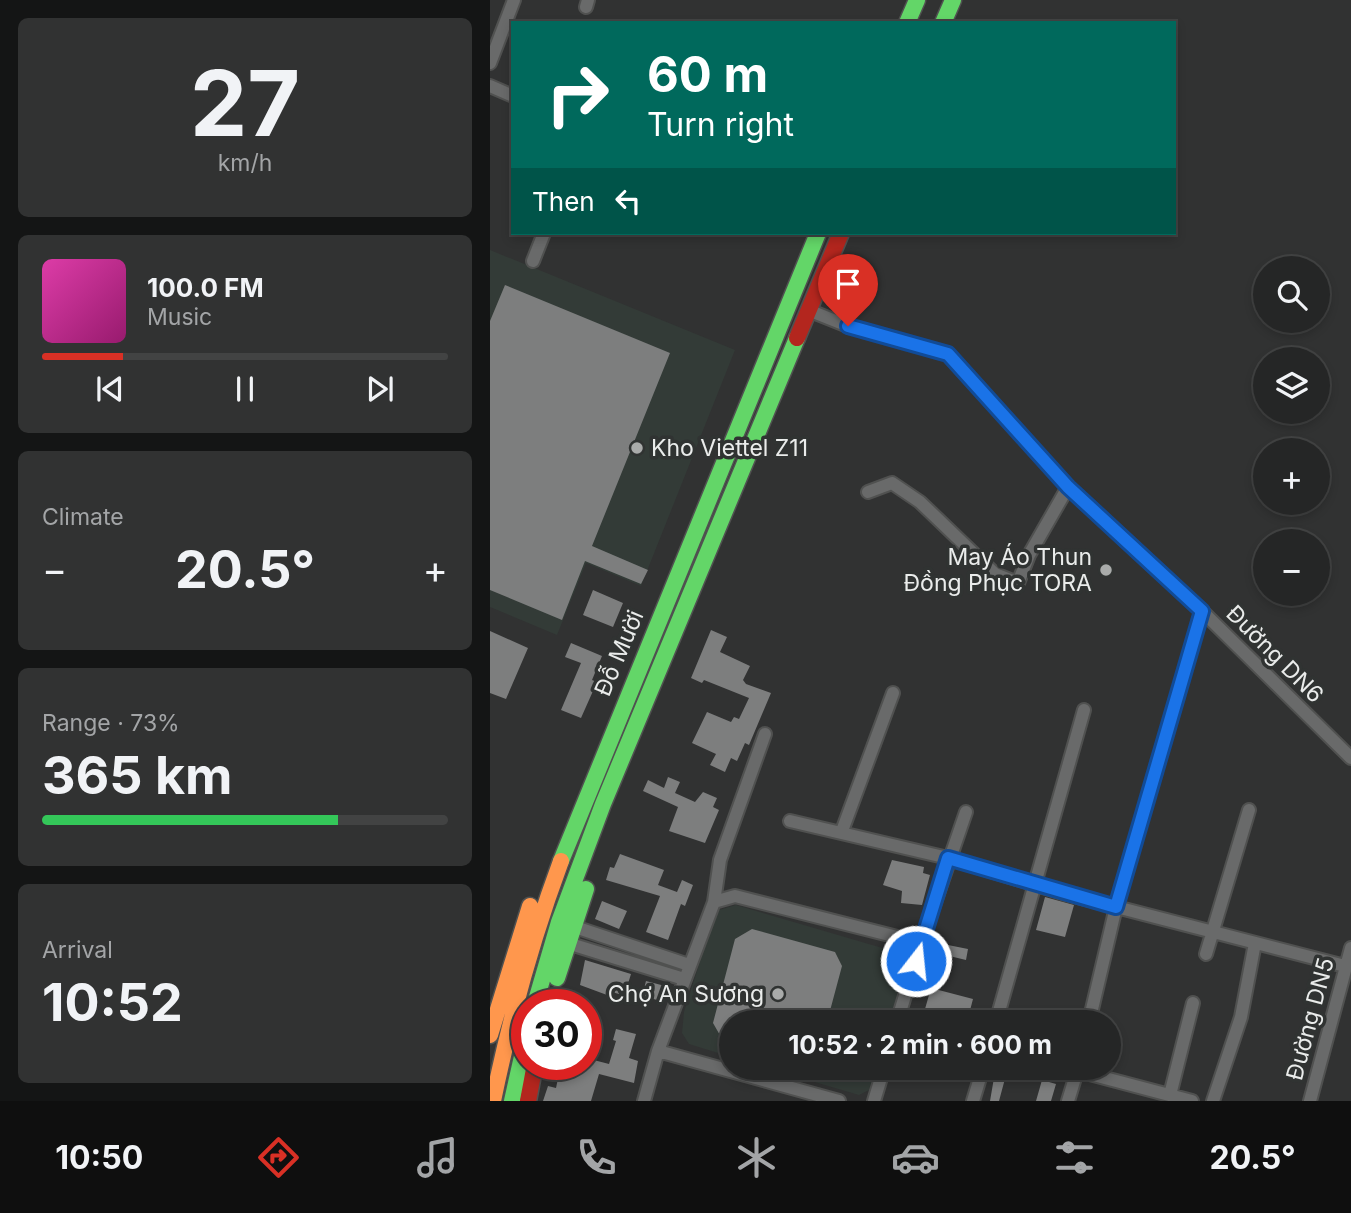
<!DOCTYPE html>
<html lang="en">
<head>
<meta charset="utf-8">
<style>
	body { margin:0; font-family:Inter,sans-serif; background:#313232; color:#f1f3f6; height:100vh; display:flex; flex-direction:column; font-size:26px; white-space:nowrap }
	* { box-sizing:border-box; margin:0 }
	p { font-size:23px; color:#a3a5a7 }
	.icon { flex:none; width:38px; height:38px; fill:none; stroke:currentColor; stroke-width:2; stroke-linecap:round; stroke-linejoin:round }
	.map { position:relative; flex:1; overflow:hidden }
	.sheet { display:flex; flex-direction:column; gap:18px; padding:18px; background:#141515; width:490px }
	.sheet>* { flex:none }
	.banner { position:absolute; left:21px; top:21px; width:665px; height:214px; border-radius:0px; box-shadow:0 4px 10px #0003,0 0 0 2px #424343; background:#00695c; color:#fff; overflow:hidden }
	.controls { position:absolute; left:763px; top:256px; display:grid; gap:14px }
	.controls a { display:grid; place-items:center; width:77px; height:77px; border-radius:50%; background:#252626; box-shadow:0 4px 10px #0003,0 0 0 2px #424343; font-size:35px }
	.speed { position:absolute; left:21px; top:989px; display:flex; gap:14px; font-size:35px; font-weight:700; text-align:center }
	.speed>* { display:grid; place-content:center; width:91px; height:91px; border-radius:50%; background:#252626; box-shadow:0 4px 10px #0003,0 0 0 2px #424343; line-height:1 }
	.speed .limit { border:10px solid #d22; background:#fff; color:#111 }
	.pin { position:absolute; display:grid; place-items:center; width:60px; height:60px; color:#fff; margin:-72px -30px; border-radius:50% 50% 50% 0; rotate:-45deg; box-shadow:0 0 7px #0007 }
	.pin .icon { rotate:45deg }
	.me { position:absolute; width:77px; margin:-38px; rotate:16deg; stroke-linejoin:round; filter:drop-shadow(0 0 5px #0008) }
	.turn { display:flex; align-items:center; gap:24px; height:147px; padding:0 21px; font-size:32px }
	.turn .icon { width:91px; height:91px; stroke-width:2.5 }
	.turn b { display:block; font-size:49px; line-height:60px }
	.then { display:flex; align-items:center; height:66px; padding:0 21px; background:#0003; gap:14px; font-size:26px }
	.big { font-size:52px; font-weight:700; line-height:1.1 }
	.sheet .card { flex:1; display:flex; flex-direction:column; justify-content:center; gap:10px; min-width:0; padding:0 24px; border-radius:10px; background:#313232 }
	.sheet .dial { align-items:center; gap:0 }
	.dial b { font-size:91px; line-height:1 }
	.song { display:flex; align-items:center; gap:21px }
	.cover { width:84px; height:84px; border-radius:10px; background:linear-gradient(135deg,hsl(320 70% 55%),hsl(320 70% 35%)) }
	.played { height:7px; border-radius:4px; background:linear-gradient(90deg,#d93025 20%,#424343 20%) }
	.keys { display:flex; justify-content:space-around; direction:ltr }
	.heat { display:flex; justify-content:space-between; align-items:center; font-size:38px; direction:ltr }
	.charge { height:10px; border-radius:5px; background:linear-gradient(90deg,#34c759 73%,#424343 0) }
	.trip { position:absolute; left:229px; top:1010px; width:402px; height:70px; border-radius:35px; background:#252626; box-shadow:0 4px 10px #0003,0 0 0 2px #424343; font-weight:700; line-height:70px; text-align:center }
	.menu { display:flex; height:112px; justify-content:space-around; align-items:center; background:#0f0f0f; color:#a3a5a7 }
	.menu .icon { width:49px; height:49px }
	.menu .selected { color:#d93025 }
	.menu b { font-size:32px; color:#f1f3f6 }
	main { display:flex; flex:1; min-height:0 }
	.map>svg:first-child { display:block }
	.built { fill:#333b37 }
	.building { fill:#7d7e7e }
	.lines { fill:none; stroke-linecap:round; stroke-linejoin:round }
	.street-casing { stroke:#505150; stroke-width:16 }
	.fast-casing { stroke:#505150; stroke-width:19 }
	.slow-casing { stroke:#505150; stroke-width:19 }
	.jam-casing { stroke:#505150; stroke-width:19 }
	.street { stroke:#696a6a; stroke-width:12 }
	.fast { stroke:#63d668; stroke-width:16 }
	.slow { stroke:#ff974d; stroke-width:16 }
	.jam { stroke:#b3261e; stroke-width:16 }
	.route-casing { stroke:#114b97; stroke-width:18 }
	.route { stroke:#1a73e8; stroke-width:12 }
	.poi-dot { fill:#a9abaa; stroke:#303332; stroke-width:2.5 }
	.labels { text-anchor:middle; dominant-baseline:central; stroke-width:7; stroke-linejoin:round; paint-order:stroke }
	.poi-label { font-size:23px; fill:#eaeceb; stroke:#303332; text-anchor:end }
	.street-label { font-size:23px; fill:#eaeceb; stroke:#303332 }
</style>
</head>
<body>
<main>
<section class="sheet">
<div class="card dial"><b>27</b><p>km/h</p></div>
<div class="card">
<div class="song"><i class="cover"></i><div><b>100.0 FM</b><p>Music</p></div></div>
<div class="played"></div>
<div class="keys"><svg class="icon" aria-label="previous" viewBox="0 0 24 24"><path d="M18 5L8 12l10 7zM5 5v14"/></svg><svg class="icon" aria-label="pause" viewBox="0 0 24 24"><path d="M8 5v14M16 5v14"/></svg><svg class="icon" aria-label="next" viewBox="0 0 24 24"><path d="M6 5l10 7-10 7zM19 5v14"/></svg></div>
</div>
<div class="card"><p>Climate</p>
<div class="heat"><a>−</a><b class="big">20.5°</b><a>+</a></div>
</div>
<div class="card"><p>Range · 73%</p><b class="big">365 km</b><div class="charge"></div></div>
<div class="card"><p>Arrival</p><b class="big">10:52</b></div>
</section>
<div class="map">
<svg width="861" height="1101" viewBox="0 0 861 1101">
	<rect width="100%" height="100%" fill="#313232"/>
	<path class="built" d="M 0,250 L 245,350 L 151,586 L 96,563 L 67,635 L 0,607 Z
		M 246,905 L 406,952 L 416,964 L 399,1022 L 242,1022 L 241,1057 L 199,1044 L 192,1033 L 194,1012 L 214,949 L 229,910 Z
		M 277,1068 L 385,1068 L 379,1090 L 369,1095 Z"/>
	<path class="building" d="M 15,285 L 180,353 L 102,546 L 158,570 L 151,584 L 95,561 L 72,620 L 0,590 L 0,321 Z
		M 103,590 L 133,603 L 123,627 L 93,615 Z
		M 221,630 L 237,637 L 230,652 L 260,666 L 253,680 L 256,684 L 281,693 L 259,745 L 255,743 L 247,761 L 241,758 L 235,772 L 220,765 L 226,754 L 202,743 L 217,712 L 241,722 L 244,717 L 249,719 L 259,698 L 214,680 L 212,683 L 201,678 Z
		M 0,631 L 38,648 L 16,699 L 0,693 Z
		M 81,643 L 112,656 L 102,680 L 107,682 L 91,718 L 71,710 L 91,663 L 75,657 Z
		M 178,777 L 190,782 L 185,793 L 205,802 L 213,792 L 227,798 L 223,807 L 229,810 L 215,843 L 179,831 L 188,807 L 153,791 L 158,780 L 174,788 Z
		M 130,854 L 174,870 L 168,885 L 187,892 L 192,880 L 203,885 L 195,906 L 191,904 L 178,940 L 156,932 L 170,896 L 116,880 L 120,867 L 124,868 Z
		M 402,860 L 434,867 L 433,873 L 440,875 L 432,905 L 411,903 L 412,891 L 393,885 Z
		M 555,897 L 584,905 L 575,937 L 546,930 Z
		M 112,901 L 137,911 L 129,929 L 105,919 Z
		M 262,929 L 345,952 L 352,966 L 337,1022 L 242,1022 L 242,1041 L 231,1037 L 223,1023 L 245,939 Z
		M 453,944 L 478,949 L 476,960 L 451,954 Z
		M 95,960 L 141,974 L 137,987 L 131,985 L 129,994 L 118,991 L 117,995 L 90,985 Z
		M 156,981 L 175,986 L 171,1001 L 152,996 Z
		M 441,988 L 483,999 L 477,1022 L 456,1022 L 433,1016 Z
		M 529,1008 L 572,1019 L 571,1022 L 526,1022 Z
		M 126,1029 L 146,1034 L 139,1058 L 148,1061 L 144,1083 L 109,1074 L 101,1101 L 53,1101 L 58,1086 L 66,1088 L 71,1064 L 96,1070 L 96,1058 L 119,1064 L 126,1041 L 123,1040 Z
		M 414,1068 L 449,1068 L 446,1079 L 413,1070 Z
		M 505,1072 L 516,1075 L 509,1101 L 500,1101 Z
		M 552,1080 L 566,1084 L 561,1101 L 546,1101 Z"/>
	<g class="lines">
		<g class="street-casing">
			<path id="street" d="M 96,7 L 98,0
				M 0,63 L 24,0
				M 0,86 L 23,96
				M 43,261 L 54,233
				M 318,310 L 358,326 L 458,354 L 578,487 L 712,611 L 861,758
				M 378,492 L 402,483 L 430,502 L 505,574 L 528,583 L 539,555 L 578,487
				M 300,821 L 458,858 L 576,894 L 855,966
				M 352,831 L 403,693
				M 224,902 L 230,860 L 275,734
				M 79,925 L 199,965
				M 74,942 L 194,979
				M 431,943 L 476,812
				M 716,954 L 759,810
				M 506,1022 L 594,710
				M 599,1022 L 626,907 L 712,611
				M 577,1068 L 702,1101
				M 680,1095 L 703,1003
				M 154,1101 L 168,1051
				M 349,1101 L 168,1051 L 224,902 L 245,896 L 431,943 L 407,1022
				M 384,1101 L 394,1068
				M 483,1101 L 493,1068
				M 578,1101 L 588,1068
				M 723,1101 L 751,1017 L 765,943
				M 820,1101 L 861,948"/>
		</g>
		<g class="fast-casing">
			<path id="fast" d="M 417,23 L 427,0
				M 453,23 L 463,0
				M 71,861 L 328,233
				M 67,978 L 96,889
				M 45,1004 L 69,922 L 113,804 L 307,338
				M 22,1101 L 37,1034"/>
		</g>
		<g class="slow-casing">
			<path id="slow" d="M 0,1035 L 40,906
				M 3,1101 C 20,1019 42,939 71,861"/>
		</g>
		<g class="jam-casing">
			<path id="jam" d="M 307,338 L 351,233
				M 38,1101 L 45,1064"/>
		</g>
		<use href="#street" class="street"/>
		<use href="#fast" class="fast"/>
		<use href="#slow" class="slow"/>
		<use href="#jam" class="jam"/>
	</g>
	<g class="lines">
		<g class="route-casing">
			<path id="route" d="M 358,326 L 458,354 L 578,487 L 712,611 L 626,907 L 458,858 L 426,961"/>
		</g>
		<use href="#route" class="route"/>
	</g>
	<g class="poi-dot">
		<circle cx="147" cy="448" r="7"/>
		<circle cx="616" cy="570" r="7"/>
		<circle cx="288" cy="994" r="7"/>
	</g>
	<g class="labels">
		<g class="poi-label">
			<text x="161" y="448" text-anchor="start">Kho Viettel Z11</text>
			<text x="602" y="557">May Áo Thun<tspan x="602" dy="26">Đồng Phục TORA</tspan></text>
			<text x="274" y="994">Chợ An Sương</text>
		</g>
		<g class="street-label">
			<text transform="translate(129 653) rotate(-67)">Đỗ Mười</text>
			<text transform="translate(785 654) rotate(45)">Đường DN6</text>
			<text transform="translate(820 1019) rotate(-75)">Đường DN5</text>
		</g>
	</g>
</svg>
<div class="controls">
<a><svg class="icon" aria-label="search" viewBox="0 0 24 24"><circle cx="10" cy="10" r="6"/><path d="M15 15l6 6"/></svg></a>
<a><svg class="icon" aria-label="layers" viewBox="0 0 24 24"><path d="M12 4l9 5-9 5-9-5zM3 14l9 5 9-5"/></svg></a>
<a>+</a>
<a>−</a>
</div>
<div class="speed"><div class="limit">30</div></div>
<div class="pin" style="left:358px;top:326px;background:#d93025"><svg class="icon" aria-label="arrive" viewBox="0 0 24 24"><path d="M6 21V4h12l-3 4 3 4H6"/></svg></div>
<svg class="me" style="left:426px;top:961px" viewBox="-20 -20 40 40"><circle r="17" fill="#1a73e8" stroke="#fff" stroke-width="3"/><path d="M0-11L8 9 0 5-8 9z" fill="#fff"/></svg>
<div class="trip">10:52 · 2 min · 600 m</div>
<div class="banner">
<div class="turn"><svg class="icon" aria-label="right" viewBox="0 0 24 24"><path d="M7 20v-9h11M14 6l5 5-5 5"/></svg><div><b>60 m</b>Turn right</div></div>
<div class="then">Then<svg class="icon" aria-label="left" viewBox="0 0 24 24"><path d="M17 20v-9H6M10 6l-5 5 5 5"/></svg></div>
</div>
</div>
</main>
<nav class="menu">
<b>10:50</b>
<svg class="icon selected" aria-label="directions" viewBox="0 0 24 24"><path d="M12 3l9 9-9 9-9-9zM9 14v-3h6M13 9l2 2-2 2"/></svg>
<svg class="icon" aria-label="music" viewBox="0 0 24 24"><path d="M9 18V5l10-2v13"/><circle cx="6" cy="18" r="3"/><circle cx="16" cy="16" r="3"/></svg>
<svg class="icon" aria-label="phone" viewBox="0 0 24 24"><path d="M5 4h4l2 5-3 2q2 4 5 5l2-3 5 2v4C11 20 4 13 5 4z"/></svg>
<svg class="icon" aria-label="climate" viewBox="0 0 24 24"><path d="M12 3v18M4 7l16 10M4 17L20 7"/></svg>
<svg class="icon" aria-label="car" viewBox="0 0 24 24"><path d="M5 17H2v-5l4-1 3-4h7l3 4 3 1v5h-3M9 17h6M6 11h13"/><circle cx="7" cy="17" r="2"/><circle cx="17" cy="17" r="2"/></svg>
<svg class="icon" aria-label="filters" viewBox="0 0 24 24"><path d="M4 7h16M4 17h16"/><circle cx="9" cy="7" r="2"/><circle cx="15" cy="17" r="2"/></svg>
<b>20.5°</b>
</nav>
</body>
</html>
